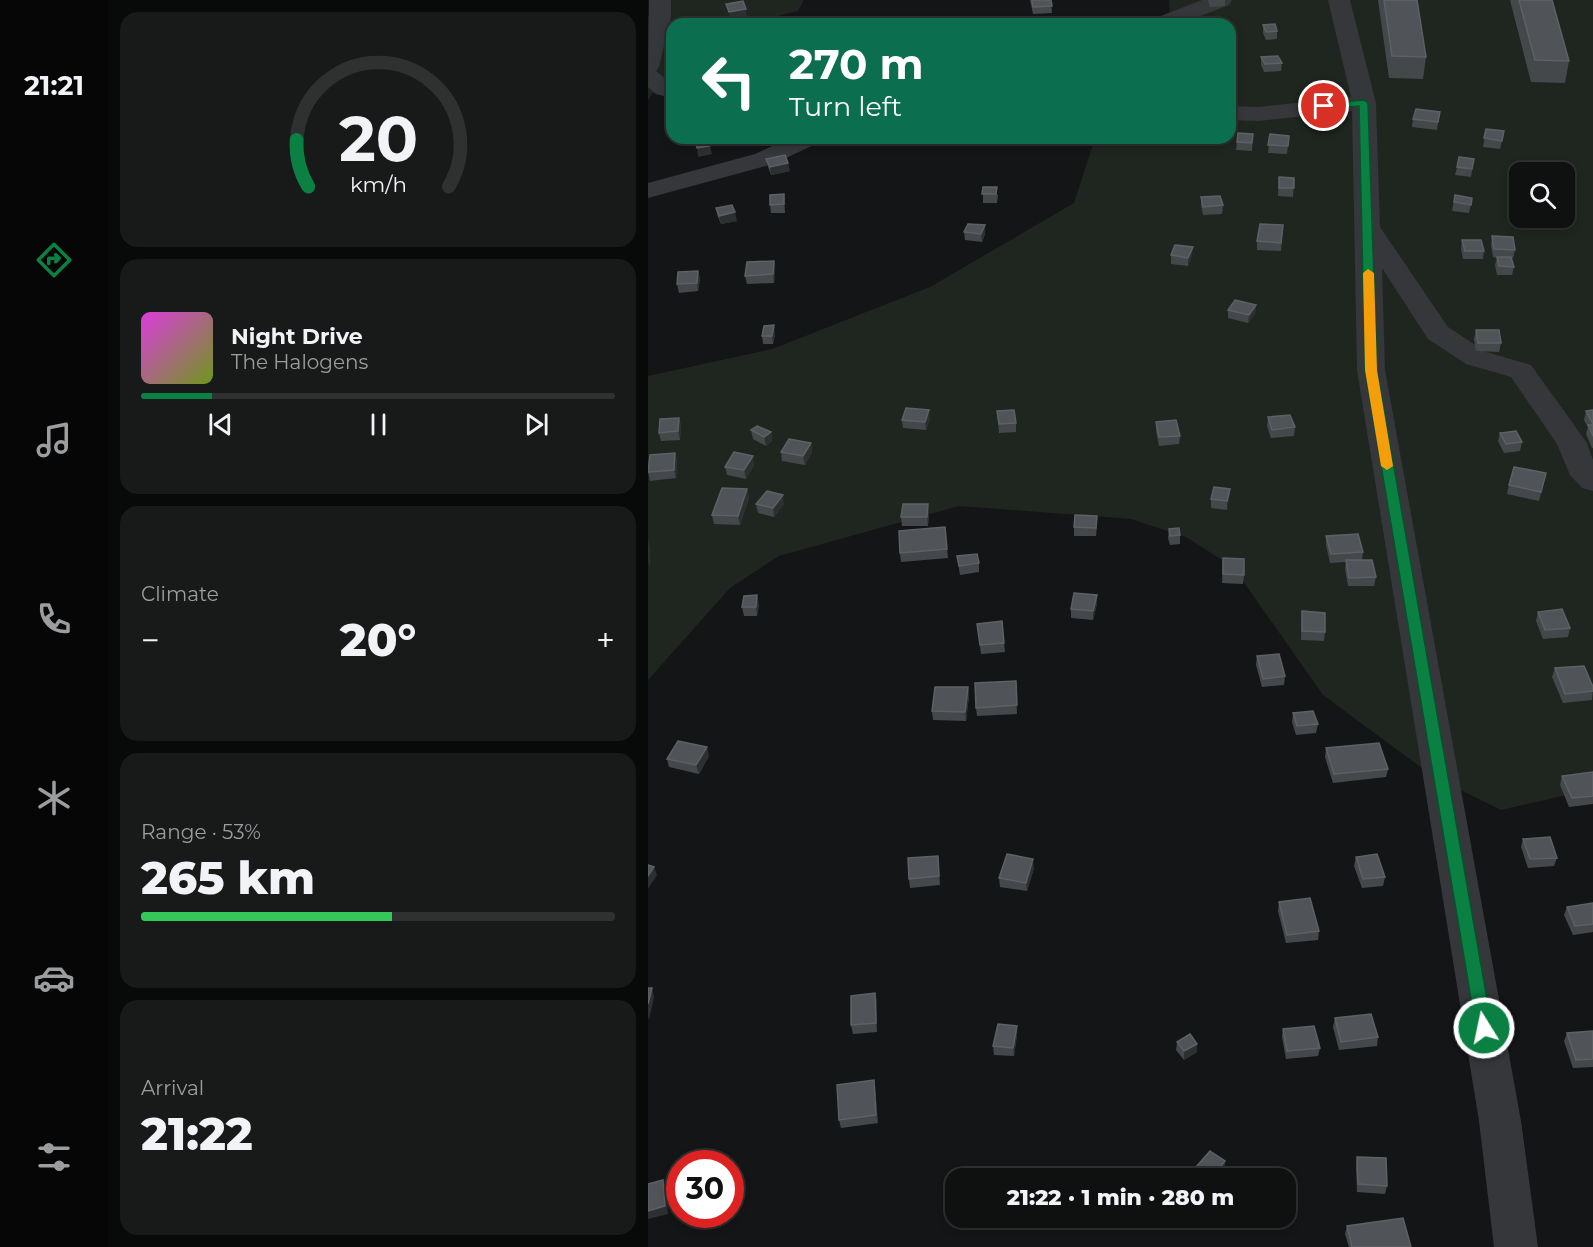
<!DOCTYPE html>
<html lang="en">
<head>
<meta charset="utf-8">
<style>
	body { margin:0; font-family:Montserrat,sans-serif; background:#181919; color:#f1f3f6; height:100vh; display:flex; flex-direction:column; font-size:22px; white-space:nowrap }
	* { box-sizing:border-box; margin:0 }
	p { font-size:20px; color:#9b9d9f }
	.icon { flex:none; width:33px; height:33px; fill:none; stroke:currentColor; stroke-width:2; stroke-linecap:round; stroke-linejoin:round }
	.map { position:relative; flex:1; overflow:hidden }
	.details { display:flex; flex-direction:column; gap:12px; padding:12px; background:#080909; width:540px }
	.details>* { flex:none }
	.banner { position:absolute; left:18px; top:18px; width:570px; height:126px; border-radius:18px; box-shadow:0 3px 9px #0003,0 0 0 2px #2f3030; background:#0b6e4f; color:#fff; overflow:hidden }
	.tools { position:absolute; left:861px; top:162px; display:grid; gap:12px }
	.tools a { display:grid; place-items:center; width:66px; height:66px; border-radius:12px; background:#0f1010; box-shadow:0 3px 9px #0003,0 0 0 2px #2f3030; font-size:30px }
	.speed { position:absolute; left:18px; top:1150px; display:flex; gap:12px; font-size:30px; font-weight:700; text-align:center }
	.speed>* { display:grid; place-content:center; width:78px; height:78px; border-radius:50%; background:#0f1010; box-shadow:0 3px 9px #0003,0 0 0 2px #2f3030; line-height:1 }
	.speed .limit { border:9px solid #d22; background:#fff; color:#111 }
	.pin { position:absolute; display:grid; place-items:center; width:51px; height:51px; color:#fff; margin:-26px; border:3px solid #fff; border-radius:50%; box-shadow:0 2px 6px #0007 }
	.me { position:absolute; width:66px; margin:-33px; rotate:350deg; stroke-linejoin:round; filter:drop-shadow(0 0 4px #0008) }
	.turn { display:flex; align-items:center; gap:21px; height:126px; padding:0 24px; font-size:27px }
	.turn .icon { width:78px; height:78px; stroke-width:2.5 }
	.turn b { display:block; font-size:42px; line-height:51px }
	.big { font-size:45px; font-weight:800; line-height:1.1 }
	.details .tile { flex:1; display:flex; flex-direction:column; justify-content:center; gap:9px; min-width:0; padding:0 21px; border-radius:18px; background:#181919 }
	.details .dial { align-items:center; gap:0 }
	.dial svg { height:156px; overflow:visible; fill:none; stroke:#2f3030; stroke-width:7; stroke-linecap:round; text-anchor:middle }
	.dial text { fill:#f1f3f6; stroke:none }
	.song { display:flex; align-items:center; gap:18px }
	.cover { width:72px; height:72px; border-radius:9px; background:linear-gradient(135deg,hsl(300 70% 55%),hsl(80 70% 35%)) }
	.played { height:6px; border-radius:3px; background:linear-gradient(90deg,#0b8043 15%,#2f3030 15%) }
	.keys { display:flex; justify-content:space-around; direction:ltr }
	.heat { display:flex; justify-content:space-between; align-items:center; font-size:33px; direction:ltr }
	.charge { height:9px; border-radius:4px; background:linear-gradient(90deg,#34c759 53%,#2f3030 0) }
	.trip { position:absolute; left:297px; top:1168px; width:351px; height:60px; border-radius:18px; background:#0f1010; box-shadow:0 3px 9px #0003,0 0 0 2px #2f3030; font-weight:800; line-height:60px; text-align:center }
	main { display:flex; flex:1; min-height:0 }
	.menu { display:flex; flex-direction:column; width:108px; justify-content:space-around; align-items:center; background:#060606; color:#9b9d9f }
	.menu .icon { width:42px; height:42px }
	.menu .active { color:#0b8043 }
	.menu b { font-size:27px; color:#f1f3f6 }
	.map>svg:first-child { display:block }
	.green { fill:#1e261f; fill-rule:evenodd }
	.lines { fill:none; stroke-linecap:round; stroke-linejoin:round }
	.minor { fill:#35373b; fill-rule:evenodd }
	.wall { fill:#45484b }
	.shaded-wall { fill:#2d2f31 }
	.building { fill:#505357; stroke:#5d6166; stroke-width:1.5 }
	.route { fill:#0b8043; stroke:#07532c; stroke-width:1.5 }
	.slow { fill:#f59e0b }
</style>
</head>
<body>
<main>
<nav class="menu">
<b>21:21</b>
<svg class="icon active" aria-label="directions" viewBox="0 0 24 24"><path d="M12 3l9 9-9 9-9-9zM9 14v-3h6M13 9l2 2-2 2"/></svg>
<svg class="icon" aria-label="music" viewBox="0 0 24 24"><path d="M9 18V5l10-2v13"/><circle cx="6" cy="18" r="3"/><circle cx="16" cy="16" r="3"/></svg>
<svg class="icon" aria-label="phone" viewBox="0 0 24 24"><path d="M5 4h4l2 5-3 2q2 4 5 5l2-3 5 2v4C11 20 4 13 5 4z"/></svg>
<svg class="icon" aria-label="climate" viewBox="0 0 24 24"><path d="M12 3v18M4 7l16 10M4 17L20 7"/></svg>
<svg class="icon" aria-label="car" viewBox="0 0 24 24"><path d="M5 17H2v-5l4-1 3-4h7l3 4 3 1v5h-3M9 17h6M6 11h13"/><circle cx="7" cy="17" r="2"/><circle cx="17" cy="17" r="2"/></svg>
<svg class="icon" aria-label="filters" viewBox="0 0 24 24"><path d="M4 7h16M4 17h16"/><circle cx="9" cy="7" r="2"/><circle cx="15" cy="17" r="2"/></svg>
</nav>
<section class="details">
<div class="tile dial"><svg viewBox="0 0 100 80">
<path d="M14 69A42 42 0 1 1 86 69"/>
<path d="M14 69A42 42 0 0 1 8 45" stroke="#0b8043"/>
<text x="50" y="56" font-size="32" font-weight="700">20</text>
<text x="50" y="72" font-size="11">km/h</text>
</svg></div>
<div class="tile">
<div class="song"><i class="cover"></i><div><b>Night Drive</b><p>The Halogens</p></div></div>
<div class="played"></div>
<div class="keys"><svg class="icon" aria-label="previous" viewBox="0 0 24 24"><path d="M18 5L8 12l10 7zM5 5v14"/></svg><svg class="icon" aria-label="pause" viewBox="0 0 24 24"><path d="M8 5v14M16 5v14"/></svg><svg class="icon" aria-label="next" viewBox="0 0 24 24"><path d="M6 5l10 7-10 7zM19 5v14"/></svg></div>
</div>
<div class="tile"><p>Climate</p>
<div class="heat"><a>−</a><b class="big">20°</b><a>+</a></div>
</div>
<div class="tile"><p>Range · 53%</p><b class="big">265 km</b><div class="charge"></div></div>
<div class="tile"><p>Arrival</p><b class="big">21:22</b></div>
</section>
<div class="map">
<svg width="945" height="1247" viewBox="0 0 945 1247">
	<rect width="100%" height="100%" fill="#141516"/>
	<path class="green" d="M 14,0 L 156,0 L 150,11 L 96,24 L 24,24 L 24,67 L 0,100 L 0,17 Z
		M 521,0 L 945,0 L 945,789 L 853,810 L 786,777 L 675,695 L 585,567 L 538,537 L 483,519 L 311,506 L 131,556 L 82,588 L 0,680 L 0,376 L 124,349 L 282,287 L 426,203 L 447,138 L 582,138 L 582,24 L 522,24 ZM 872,172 L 916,172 L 916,218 L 872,218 Z"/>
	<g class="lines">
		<path class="minor" d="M 1,0 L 23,0 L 23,16 L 11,67 L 8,71 L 24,84 L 24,98 L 8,94 L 0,87 Z
			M 554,0 L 584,0 L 581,5 L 532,24 L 502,24 L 505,19 Z
			M 680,0 L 702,0 L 728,103 L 732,227 L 800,327 L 838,352 L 883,365 L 939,443 L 945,460 L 945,491 L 934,488 L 922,475 L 909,444 L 863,377 L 818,364 L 780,339 L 734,268 L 737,370 L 873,1121 L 890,1247 L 846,1247 L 831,1121 L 709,370 L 704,111 L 611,121 L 582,120 L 582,106 L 611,107 L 703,97 Z
			M 142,138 L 174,138 L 170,143 L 125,164 L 0,198 L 0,183 L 107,154 Z"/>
	</g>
	<path class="wall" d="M 382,0 L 403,0 L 404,13 L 385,14 Z
		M 560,0 L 577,0 L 577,6 L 562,7 Z
		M 730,0 L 769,0 L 778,57 L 775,79 L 741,78 Z
		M 862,0 L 904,0 L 921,61 L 917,83 L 883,82 Z
		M 615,25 L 629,31 L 629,39 L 618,40 L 615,33 Z
		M 613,57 L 634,63 L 633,71 L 616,72 L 613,65 Z
		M 792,112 L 789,130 L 764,127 L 765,119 Z
		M 838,129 L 856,131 L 852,149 L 835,147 Z
		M 590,133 L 605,134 L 604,151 L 588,150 Z
		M 622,134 L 641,136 L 639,154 L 620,153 Z
		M 118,159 L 142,171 L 123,175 L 120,167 Z
		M 826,159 L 823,177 L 807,175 L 809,167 Z
		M 867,164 L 872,172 L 872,182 L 864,181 Z
		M 631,177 L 646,178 L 645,197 L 630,196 Z
		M 335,187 L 350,195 L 349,203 L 335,203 Z
		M 136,194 L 137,213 L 123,213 L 122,205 Z
		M 807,195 L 824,198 L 821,213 L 804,211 Z
		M 553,197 L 575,205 L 574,214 L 555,215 L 553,205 Z
		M 864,198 L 872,199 L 872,218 L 881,218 L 880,221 L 860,218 Z
		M 68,208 L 89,221 L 73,224 L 70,217 Z
		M 635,225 L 633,251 L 609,250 L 609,241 Z
		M 316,232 L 337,234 L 334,242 L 317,240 Z
		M 844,236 L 867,250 L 865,258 L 863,258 L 866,267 L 864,275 L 849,275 L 847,265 L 849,258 L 845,257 L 843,245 Z
		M 814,240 L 836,251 L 835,259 L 815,259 L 813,249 Z
		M 523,255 L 544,255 L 540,266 L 523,264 Z
		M 126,261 L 127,269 L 126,283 L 99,284 L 97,276 Z
		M 50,271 L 52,279 L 50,291 L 31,293 L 29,284 Z
		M 608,305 L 607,314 L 600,323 L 580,318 L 580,310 Z
		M 828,330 L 853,343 L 851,352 L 828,351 L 826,339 Z
		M 127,334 L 125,344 L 115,344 L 114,336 Z
		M 945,410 L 945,448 L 944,448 L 938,434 L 940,427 L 936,420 L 938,411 Z
		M 349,411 L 368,423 L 368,432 L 351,433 Z
		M 620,417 L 647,427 L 646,436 L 623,438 L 619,426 Z
		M 31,418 L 33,426 L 32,440 L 13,441 L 11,433 Z
		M 282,419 L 278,430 L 255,428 L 254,420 Z
		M 508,422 L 532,436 L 531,444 L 511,446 L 508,431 Z
		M 103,430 L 123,432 L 124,441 L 118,446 L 105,439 Z
		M 852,433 L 874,442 L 872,451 L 856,453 L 850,441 Z
		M 163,443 L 164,452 L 157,465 L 134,461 L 133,452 Z
		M 27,453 L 29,462 L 28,478 L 2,481 L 0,472 Z
		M 106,465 L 98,479 L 79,475 L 77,467 Z
		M 898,473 L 891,501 L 859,494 L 861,485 Z
		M 99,489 L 101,498 L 92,525 L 66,524 L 64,515 Z
		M 582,489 L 581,498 L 579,510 L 563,508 L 563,499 Z
		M 108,504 L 136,504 L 126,517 L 110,513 Z
		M 281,513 L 280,526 L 254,526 L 253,517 Z
		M 449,525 L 448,536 L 426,536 L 426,527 Z
		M 297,527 L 300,558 L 253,562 L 252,553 Z
		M 521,529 L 532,535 L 532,544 L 522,545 L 520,538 Z
		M 678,536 L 715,552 L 714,560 L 728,577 L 726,586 L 700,586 L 697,569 L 698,562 L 682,563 L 678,545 Z
		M 309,556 L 331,563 L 331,572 L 312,575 Z
		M 575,558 L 596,575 L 595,584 L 574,583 Z
		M 449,595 L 449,604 L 445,620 L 423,618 L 423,609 Z
		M 111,604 L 109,616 L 96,616 L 94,607 Z
		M 654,611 L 677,632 L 676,641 L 653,640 Z
		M 890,612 L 922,628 L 920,637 L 895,639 L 888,621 Z
		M 329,624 L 356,643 L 357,652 L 333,654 Z
		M 609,656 L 637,676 L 636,685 L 614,687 L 608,665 Z
		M 907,668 L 945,687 L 944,700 L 915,703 L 904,677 Z
		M 368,681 L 369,714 L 329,716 L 328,708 Z
		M 320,687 L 321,696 L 318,721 L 285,720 L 284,711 Z
		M 645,713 L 670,724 L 668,733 L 648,735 L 644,722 Z
		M 678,748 L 740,769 L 738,777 L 685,783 L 677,757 Z
		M 61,756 L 51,774 L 21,767 L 19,759 Z
		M 945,772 L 945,804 L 921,807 L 912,785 L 914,776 Z
		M 875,839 L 909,858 L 906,866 L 880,868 L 873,847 Z
		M 290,856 L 292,885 L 262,888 L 261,879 Z
		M 708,857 L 737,877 L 735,886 L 714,888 L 706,866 Z
		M 386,868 L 379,891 L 352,887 L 351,878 Z
		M 631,902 L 671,931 L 670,940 L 638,943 L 630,911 Z
		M 945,903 L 945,932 L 925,935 L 916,915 L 919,907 Z
		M 227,993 L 229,1002 L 229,1032 L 205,1034 L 203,1025 Z
		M 687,1018 L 730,1037 L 729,1046 L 691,1050 L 685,1027 Z
		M 635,1029 L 672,1048 L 670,1056 L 638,1059 L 634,1037 Z
		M 945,1031 L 945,1067 L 925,1068 L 916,1041 L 919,1033 Z
		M 369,1035 L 366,1056 L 346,1055 L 345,1046 Z
		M 529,1042 L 549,1052 L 536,1060 L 528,1050 Z
		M 227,1088 L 230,1123 L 193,1128 L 191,1120 Z
		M 709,1157 L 739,1186 L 737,1194 L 709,1192 L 708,1165 Z
		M 577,1161 L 577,1169 L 569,1179 L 551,1179 L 547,1176 L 547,1168 Z
		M 699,1226 L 763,1247 L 701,1247 L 697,1234 Z"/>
	<path class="shaded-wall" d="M 98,9 L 99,17 L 82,19 L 81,12 Z
		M 62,146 L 64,154 L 50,157 L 49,148 Z
		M 140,163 L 142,171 L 123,175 L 122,167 Z
		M 87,212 L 89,221 L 73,224 L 71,216 Z
		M 337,225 L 337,234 L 334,242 L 333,234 Z
		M 545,247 L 544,255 L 540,266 L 540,258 Z
		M 126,261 L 127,269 L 126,283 L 125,274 Z
		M 50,271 L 52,279 L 50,291 L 49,283 Z
		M 608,305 L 607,314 L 600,323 L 601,315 Z
		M 126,325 L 127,334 L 125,344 L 124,336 Z
		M 281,410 L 282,419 L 278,430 L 277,422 Z
		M 31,418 L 33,426 L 32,440 L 30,431 Z
		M 123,432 L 124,441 L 118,446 L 116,437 Z
		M 163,443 L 164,452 L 157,465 L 155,456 Z
		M 27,453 L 29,462 L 28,478 L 26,470 Z
		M 105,456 L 106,465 L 98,479 L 96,470 Z
		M 99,489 L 101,498 L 92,525 L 90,516 Z
		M 582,489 L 581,498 L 579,510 L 579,501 Z
		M 135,495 L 136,504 L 126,517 L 125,508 Z
		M 280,504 L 281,513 L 280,526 L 279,517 Z
		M 0,539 L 2,547 L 2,568 L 0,561 Z
		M 109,595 L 111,604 L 109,616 L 108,607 Z
		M 449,595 L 449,604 L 445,620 L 445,611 Z
		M 320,687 L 321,696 L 318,721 L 317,712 Z
		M 59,747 L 61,756 L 51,774 L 48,765 Z
		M 385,859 L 386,868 L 379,891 L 378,883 Z
		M 6,867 L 9,875 L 0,889 L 0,876 Z
		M 4,988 L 6,997 L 1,1020 L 0,1017 L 0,1004 Z
		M 227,993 L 229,1002 L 229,1032 L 228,1023 Z
		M 369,1026 L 369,1035 L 366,1056 L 365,1048 Z
		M 549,1044 L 549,1052 L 536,1060 L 536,1051 Z
		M 226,1080 L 227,1088 L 230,1123 L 228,1115 Z
		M 577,1161 L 577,1169 L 569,1179 L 563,1179 Z
		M 15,1180 L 18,1188 L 20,1214 L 0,1219 L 0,1211 Z"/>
	<path class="building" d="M 384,0 L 403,0 L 404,6 L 385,7 Z
		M 736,0 L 769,0 L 778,57 L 744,56 Z
		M 871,0 L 904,0 L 921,61 L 887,60 Z
		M 95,1 L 98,9 L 81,12 L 78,4 Z
		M 627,24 L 629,31 L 618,32 L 615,25 Z
		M 630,56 L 634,63 L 617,64 L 613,57 Z
		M 768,109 L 792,112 L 790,122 L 765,119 Z
		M 838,129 L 856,131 L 854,141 L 836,138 Z
		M 590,133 L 605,134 L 604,143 L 589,142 Z
		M 622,134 L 641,136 L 640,146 L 620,145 Z
		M 60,138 L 62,146 L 49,148 L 47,141 Z
		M 137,155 L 140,163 L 122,167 L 118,159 Z
		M 811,157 L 826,159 L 824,169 L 809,167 Z
		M 867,164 L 886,166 L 885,172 L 866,172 Z
		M 631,177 L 646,178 L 646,188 L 631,188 Z
		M 335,187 L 349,187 L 348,194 L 334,194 Z
		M 136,194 L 136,204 L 122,205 L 122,195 Z
		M 807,195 L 824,198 L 823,205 L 806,202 Z
		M 572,196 L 575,205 L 555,207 L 553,197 Z
		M 864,198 L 872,199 L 872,211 L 862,210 Z
		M 84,205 L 87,212 L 71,216 L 68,208 Z
		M 320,224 L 337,225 L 333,234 L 316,232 Z
		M 612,224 L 635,225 L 633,243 L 609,241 Z
		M 844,236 L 865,237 L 867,250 L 846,249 Z
		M 814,240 L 833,240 L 836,251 L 817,251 Z
		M 527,245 L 545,247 L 540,258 L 523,255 Z
		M 849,257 L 863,257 L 866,267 L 851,266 Z
		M 126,261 L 125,274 L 97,276 L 99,262 Z
		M 50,271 L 49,283 L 29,284 L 30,272 Z
		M 587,300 L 608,305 L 601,315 L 580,310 Z
		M 126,325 L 124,336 L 114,336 L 116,326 Z
		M 828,330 L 851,330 L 853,343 L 830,343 Z
		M 258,408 L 281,410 L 277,422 L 254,420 Z
		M 366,410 L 368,423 L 351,424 L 349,411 Z
		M 945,410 L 945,424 L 938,411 Z
		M 642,415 L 647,427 L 624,430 L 620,417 Z
		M 31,418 L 30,431 L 11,433 L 12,419 Z
		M 528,420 L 532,436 L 511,437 L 508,422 Z
		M 940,425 L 945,425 L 945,436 Z
		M 109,426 L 123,432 L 116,437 L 103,430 Z
		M 868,431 L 874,442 L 858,444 L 852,433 Z
		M 141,439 L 163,443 L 155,456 L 133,452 Z
		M 86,452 L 105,456 L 96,470 L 77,467 Z
		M 27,453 L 26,470 L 0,472 L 2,455 Z
		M 866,467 L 898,473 L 893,492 L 861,485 Z
		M 566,487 L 582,489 L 579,501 L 563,499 Z
		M 74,488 L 99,489 L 90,516 L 64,515 Z
		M 119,491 L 135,495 L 125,508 L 108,504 Z
		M 255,504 L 280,504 L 279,517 L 253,517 Z
		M 427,515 L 449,516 L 448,528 L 426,527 Z
		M 297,527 L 299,549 L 252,553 L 251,531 Z
		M 531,528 L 532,535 L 522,536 L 521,529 Z
		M 710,534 L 715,552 L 683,554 L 678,536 Z
		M 329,554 L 331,563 L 311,566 L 309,556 Z
		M 575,558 L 596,559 L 596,575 L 575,574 Z
		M 698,560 L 724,560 L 728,577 L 701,578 Z
		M 426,593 L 449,595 L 445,611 L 423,609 Z
		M 109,595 L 108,607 L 94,607 L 96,596 Z
		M 914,609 L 922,628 L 897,630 L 890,612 Z
		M 654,611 L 677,613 L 677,632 L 654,631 Z
		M 354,621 L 356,643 L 332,645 L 329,624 Z
		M 631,654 L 637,676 L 615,679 L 609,656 Z
		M 936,666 L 945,687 L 945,691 L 917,694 L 907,668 Z
		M 368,681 L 369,705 L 328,708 L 327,683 Z
		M 287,687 L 320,687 L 317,712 L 284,711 Z
		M 665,711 L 670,724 L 649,726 L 645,713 Z
		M 30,741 L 59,747 L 48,765 L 19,759 Z
		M 731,743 L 740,769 L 686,774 L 678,748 Z
		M 945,772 L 945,796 L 924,798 L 914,776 Z
		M 902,837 L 909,858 L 882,859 L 875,839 Z
		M 359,854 L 385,859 L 378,883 L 351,878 Z
		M 729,854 L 737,877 L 715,879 L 708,857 Z
		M 290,856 L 291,876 L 261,879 L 260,858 Z
		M 0,865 L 6,867 L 0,876 Z
		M 662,898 L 671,931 L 639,935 L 631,902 Z
		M 945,903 L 945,924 L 927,926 L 919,907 Z
		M 0,988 L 4,988 L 0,1004 Z
		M 227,993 L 228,1023 L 203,1025 L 203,996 Z
		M 723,1014 L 730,1037 L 693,1042 L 687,1018 Z
		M 350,1024 L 369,1026 L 365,1048 L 345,1046 Z
		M 666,1026 L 672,1048 L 639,1051 L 635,1029 Z
		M 945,1031 L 945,1059 L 928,1060 L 919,1033 Z
		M 542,1034 L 549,1044 L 536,1051 L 529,1042 Z
		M 226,1080 L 228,1115 L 191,1120 L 189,1085 Z
		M 562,1151 L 577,1161 L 563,1179 L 547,1168 Z
		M 709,1157 L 738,1158 L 739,1186 L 710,1184 Z
		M 15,1180 L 17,1206 L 0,1211 L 0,1184 Z
		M 755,1218 L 763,1247 L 704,1247 L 699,1226 Z"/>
	<path class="route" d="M 716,100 L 720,103 L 729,370 L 844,1028 L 842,1033 L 836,1035 L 830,1033 L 828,1028 L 717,370 L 711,106 L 676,109 L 672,106 L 676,104 Z"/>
	<path class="slow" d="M 720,269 L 726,273 L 729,370 L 745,466 L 739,470 L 733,466 L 717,370 L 715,273 Z"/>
</svg>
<div class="tools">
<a><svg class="icon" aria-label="search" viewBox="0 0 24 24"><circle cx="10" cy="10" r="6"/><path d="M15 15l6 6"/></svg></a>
</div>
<div class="speed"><div class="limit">30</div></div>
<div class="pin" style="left:676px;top:106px;background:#d93025"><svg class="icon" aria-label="arrive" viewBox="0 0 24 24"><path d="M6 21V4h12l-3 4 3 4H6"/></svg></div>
<svg class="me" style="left:836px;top:1028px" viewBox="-20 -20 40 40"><circle r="17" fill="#0b8043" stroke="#fff" stroke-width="3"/><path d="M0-11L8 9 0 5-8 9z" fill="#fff"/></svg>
<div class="trip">21:22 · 1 min · 280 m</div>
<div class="banner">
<div class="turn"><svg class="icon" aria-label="left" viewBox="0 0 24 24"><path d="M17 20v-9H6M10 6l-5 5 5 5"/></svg><div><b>270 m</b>Turn left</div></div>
</div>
</div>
</main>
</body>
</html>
